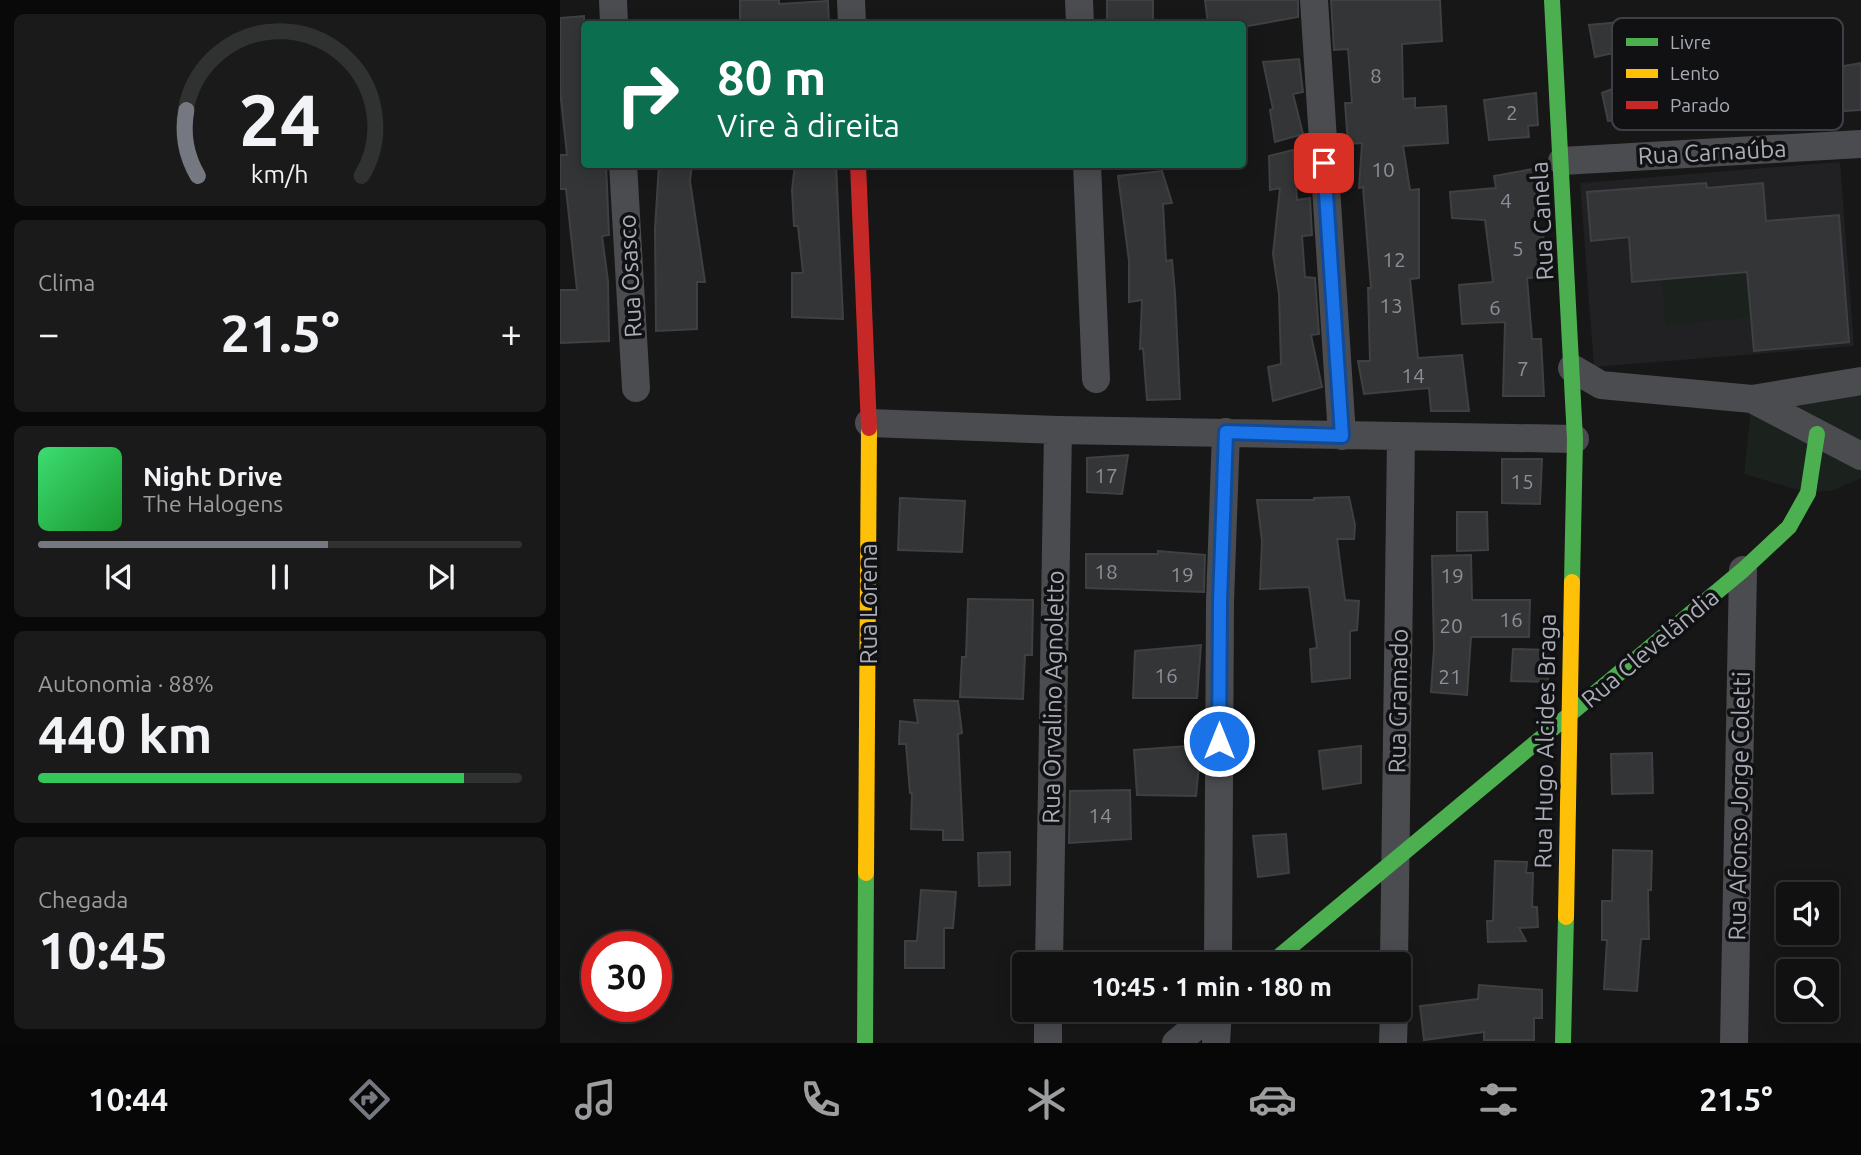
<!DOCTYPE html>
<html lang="pt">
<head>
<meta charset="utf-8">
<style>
	body { margin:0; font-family:Ubuntu,sans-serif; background:#1a1a1a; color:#f1f3f6; height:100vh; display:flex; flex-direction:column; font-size:26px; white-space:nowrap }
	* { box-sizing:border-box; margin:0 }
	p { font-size:23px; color:#9c9d9f }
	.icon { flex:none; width:38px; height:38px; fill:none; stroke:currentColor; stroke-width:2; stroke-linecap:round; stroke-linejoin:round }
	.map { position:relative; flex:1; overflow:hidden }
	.drawer { display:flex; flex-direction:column; gap:14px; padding:14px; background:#090909; width:560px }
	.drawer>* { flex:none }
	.hud { position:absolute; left:21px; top:21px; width:665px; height:147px; border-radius:7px; box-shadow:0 4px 18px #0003,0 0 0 2px #303131; background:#0b6e4f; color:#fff; overflow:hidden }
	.buttons { position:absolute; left:1216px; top:882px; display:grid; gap:14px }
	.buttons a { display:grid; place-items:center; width:63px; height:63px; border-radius:7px; background:#111; box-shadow:0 4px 18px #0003,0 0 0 2px #303131; font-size:35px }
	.speed { position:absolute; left:21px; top:931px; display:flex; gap:14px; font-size:35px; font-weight:700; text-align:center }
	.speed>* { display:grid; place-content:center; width:91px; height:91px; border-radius:50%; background:#111; box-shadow:0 4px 18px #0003,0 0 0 2px #303131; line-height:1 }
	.speed .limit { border:10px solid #d22; background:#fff; color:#111 }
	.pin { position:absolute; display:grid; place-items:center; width:60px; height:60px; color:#fff; margin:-30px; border-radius:14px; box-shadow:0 4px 10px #0006 }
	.me { position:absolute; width:77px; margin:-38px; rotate:0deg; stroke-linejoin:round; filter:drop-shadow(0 0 5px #0008) }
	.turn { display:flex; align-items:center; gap:24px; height:147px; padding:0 21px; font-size:32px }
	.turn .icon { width:91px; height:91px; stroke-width:2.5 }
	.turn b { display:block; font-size:49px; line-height:60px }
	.big { font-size:52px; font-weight:700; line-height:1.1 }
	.drawer .card { flex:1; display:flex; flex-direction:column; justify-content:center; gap:10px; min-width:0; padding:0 24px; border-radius:10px; background:#1a1a1a }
	.drawer .dial { align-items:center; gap:0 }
	.dial svg { height:182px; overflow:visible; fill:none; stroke:#303131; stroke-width:7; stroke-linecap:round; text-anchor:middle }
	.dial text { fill:#f1f3f6; stroke:none }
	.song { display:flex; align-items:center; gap:21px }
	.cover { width:84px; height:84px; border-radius:10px; background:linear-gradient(135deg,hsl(140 70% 55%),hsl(130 70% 35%)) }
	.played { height:7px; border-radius:4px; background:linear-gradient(90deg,#757880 60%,#303131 60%) }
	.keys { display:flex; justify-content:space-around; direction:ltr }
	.heat { display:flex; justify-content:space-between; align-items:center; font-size:38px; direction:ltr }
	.charge { height:10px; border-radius:5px; background:linear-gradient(90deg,#34c759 88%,#303131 0) }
	.trip { position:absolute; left:452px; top:952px; width:399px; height:70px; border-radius:7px; background:#111; box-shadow:0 4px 18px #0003,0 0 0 2px #303131; font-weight:700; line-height:70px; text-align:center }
	.menu { display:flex; height:112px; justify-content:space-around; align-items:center; background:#070707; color:#9c9d9f }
	.menu .icon { width:49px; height:49px }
	.menu .on { color:#757880 }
	.menu b { font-size:32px; color:#f1f3f6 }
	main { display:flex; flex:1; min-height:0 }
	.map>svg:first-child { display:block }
	.built { fill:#212124 }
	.green { fill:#1b211c }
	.building { fill:#343537; stroke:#3f4043; stroke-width:2 }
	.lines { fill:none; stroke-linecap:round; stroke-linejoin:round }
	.street { stroke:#4b4c50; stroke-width:28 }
	.fast { stroke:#4caf50; stroke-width:16 }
	.slow { stroke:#ffc107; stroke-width:16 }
	.jam { stroke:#c62828; stroke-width:16 }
	.route-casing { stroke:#114b97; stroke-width:18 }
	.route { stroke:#1a73e8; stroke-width:12 }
	.labels { text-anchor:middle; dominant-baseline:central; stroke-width:7; stroke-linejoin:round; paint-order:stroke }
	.number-label { font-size:21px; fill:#8b8f98 }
	.street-label { font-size:24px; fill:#a8adb8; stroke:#111113 }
	.key { fill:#111113; stroke:#3e4045; stroke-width:2 }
	.key-label { font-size:19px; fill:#a8adb8 }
</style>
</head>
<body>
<main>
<section class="drawer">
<div class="card dial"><svg viewBox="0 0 100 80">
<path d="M14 69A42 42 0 1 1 86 69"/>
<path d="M14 69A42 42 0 0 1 9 40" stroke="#757880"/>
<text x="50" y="56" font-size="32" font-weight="700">24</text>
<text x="50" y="72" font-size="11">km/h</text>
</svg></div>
<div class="card"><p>Clima</p>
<div class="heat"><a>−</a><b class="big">21.5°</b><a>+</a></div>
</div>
<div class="card">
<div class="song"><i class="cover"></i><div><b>Night Drive</b><p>The Halogens</p></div></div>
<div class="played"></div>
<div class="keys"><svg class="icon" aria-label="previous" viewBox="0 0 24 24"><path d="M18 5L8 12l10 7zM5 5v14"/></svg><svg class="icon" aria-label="pause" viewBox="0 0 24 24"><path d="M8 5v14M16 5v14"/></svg><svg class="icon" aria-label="next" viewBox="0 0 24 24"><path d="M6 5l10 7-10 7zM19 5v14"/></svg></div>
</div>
<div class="card"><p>Autonomia · 88%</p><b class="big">440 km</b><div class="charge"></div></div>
<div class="card"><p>Chegada</p><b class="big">10:45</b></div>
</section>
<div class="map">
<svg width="1301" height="1043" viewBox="0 0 1301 1043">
	<rect width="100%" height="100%" fill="#171717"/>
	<path class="built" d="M 1280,162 L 1294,346 L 1034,367 L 1020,183 Z"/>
	<path class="green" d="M 1187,272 L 1191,317 L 1106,325 L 1102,279 Z
		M 1301,381 L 1301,478 L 1274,490 L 1248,493 L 1184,474 L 1192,399 Z"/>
	<path class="building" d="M 180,0 L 219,0 L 219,4 L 268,1 L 269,24 L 180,24 Z
		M 547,0 L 593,0 L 593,24 L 547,24 Z
		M 645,0 L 738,0 L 738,17 L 682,27 L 648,24 Z
		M 771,0 L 880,0 L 882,41 L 842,44 L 843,99 L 855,98 L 855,108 L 886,106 L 888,143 L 843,146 L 850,190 L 859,189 L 859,278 L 850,279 L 858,358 L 902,355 L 909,411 L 871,411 L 869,388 L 804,394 L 798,361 L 810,361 L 808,288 L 811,288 L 803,187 L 799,188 L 802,143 L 788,144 L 785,103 L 792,103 L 788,49 L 774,50 Z
		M 24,16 L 24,164 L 46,164 L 49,235 L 42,236 L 48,281 L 49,341 L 0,343 L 0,290 L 17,290 L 6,189 L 0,189 L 0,155 L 7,155 L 0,90 L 0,18 Z
		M 1071,21 L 1071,49 L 1035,57 L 1029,25 Z
		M 739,59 L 743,92 L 733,94 L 743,134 L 715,142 L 710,110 L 713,109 L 703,62 Z
		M 1301,63 L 1301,110 L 1269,112 L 1269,109 L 1228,109 L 1228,106 L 1172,112 L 1172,108 L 1113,119 L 1113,122 L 1076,121 L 1076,119 L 1048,121 L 1042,93 L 1071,82 L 1072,89 L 1120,89 L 1120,83 L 1171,79 L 1171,73 L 1194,68 L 1195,76 L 1268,74 L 1267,69 Z
		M 976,93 L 978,125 L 968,126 L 969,137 L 929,140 L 924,100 Z
		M 733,150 L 737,200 L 750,198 L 752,235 L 742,236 L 745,277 L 755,278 L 759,334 L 751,335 L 762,387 L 713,401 L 708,367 L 721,364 L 719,294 L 713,254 L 720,188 L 710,190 L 709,156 Z
		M 99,164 L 132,164 L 130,181 L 145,282 L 137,282 L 137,329 L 96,331 L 95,229 Z
		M 235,164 L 276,164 L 283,319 L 232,317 L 232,273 L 243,273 L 238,226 L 234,226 L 232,190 Z
		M 973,169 L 978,231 L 983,230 L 985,265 L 979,266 L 980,277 L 967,278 L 972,339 L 981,339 L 984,396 L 943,396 L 945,322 L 902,324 L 899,285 L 933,282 L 925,220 L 892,218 L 890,192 L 936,188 L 934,176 Z
		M 602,171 L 612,203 L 603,204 L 606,261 L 612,260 L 615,293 L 620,399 L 587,400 L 583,348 L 580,349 L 582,300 L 569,302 L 569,261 L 558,176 Z
		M 1146,183 L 1147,188 L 1203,183 L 1206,221 L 1279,215 L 1289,342 L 1194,351 L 1187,272 L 1072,282 L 1069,237 L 1031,241 L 1027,192 Z
		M 568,455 L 562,494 L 527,492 L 527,458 Z
		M 942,459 L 982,459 L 980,504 L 942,503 Z
		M 789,497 L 795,525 L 794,539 L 777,539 L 785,600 L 799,601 L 797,630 L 790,631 L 790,678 L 752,682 L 750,649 L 757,648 L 749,587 L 700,589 L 702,541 L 697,500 L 754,500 L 754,498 Z
		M 340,498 L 405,501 L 402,552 L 338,550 Z
		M 897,512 L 927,512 L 928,550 L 897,551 Z
		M 598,551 L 645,555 L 644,592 L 526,588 L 526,554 L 598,554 Z
		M 911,555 L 912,600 L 970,600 L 969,637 L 911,637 L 907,695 L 871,692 L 874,648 L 872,556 Z
		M 408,599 L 473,600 L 472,655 L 465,655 L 463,699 L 400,697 L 402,657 L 406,657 Z
		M 641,645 L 637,698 L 573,698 L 575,651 Z
		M 953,649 L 989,650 L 988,682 L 951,681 Z
		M 354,700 L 398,701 L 402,733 L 398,734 L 403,840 L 383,840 L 383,830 L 351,829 L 352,793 L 350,793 L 346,744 L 339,744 L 340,721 L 358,723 Z
		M 641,745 L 636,796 L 577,795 L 574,750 Z
		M 801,746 L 801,783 L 763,789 L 759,751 Z
		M 1092,753 L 1093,793 L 1052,794 L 1051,754 Z
		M 570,790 L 571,839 L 509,843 L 510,791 Z
		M 726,834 L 729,873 L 698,877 L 693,836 Z
		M 1053,850 L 1092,851 L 1091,890 L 1088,890 L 1089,939 L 1081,939 L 1077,991 L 1044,989 L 1047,940 L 1042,940 L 1042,901 L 1052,901 Z
		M 450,852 L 450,885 L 419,886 L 418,853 Z
		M 935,861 L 967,862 L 966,873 L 973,873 L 972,907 L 977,907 L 978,927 L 959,928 L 966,941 L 928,942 L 927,921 L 933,921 Z
		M 361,890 L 396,892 L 393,928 L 384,928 L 384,968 L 345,968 L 345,941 L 357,941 Z
		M 919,985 L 982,990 L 982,1018 L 974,1018 L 974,1040 L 924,1040 L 924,1032 L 864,1040 L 860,1006 L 918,999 Z"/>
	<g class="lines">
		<path class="street" d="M 53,0 L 54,24
			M 291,0 L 292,24
			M 519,0 L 520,24
			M 754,0 L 782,436
			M 1002,161 L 1301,144
			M 63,164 L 76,388
			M 527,164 L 536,379
			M 1012,368 L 1041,385 L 1192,399 L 1301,381
			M 1192,399 L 1301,456
			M 309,423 L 498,430 L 1015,439
			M 489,964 L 498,430
			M 658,964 L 660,602 L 666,432
			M 834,964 L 841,437
			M 488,1043 L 488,1010
			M 616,1043 L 656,1010
			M 656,1043 L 658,1010
			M 833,1043 L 834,1010
			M 1174,1043 L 1183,570"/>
		<path class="fast" d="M 992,0 L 1015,439 L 1012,582
			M 710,964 L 1183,570 L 1229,527 L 1248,493 L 1257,434
			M 305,1043 L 306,873
			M 1003,1043 L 1006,917"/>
		<path class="slow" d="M 306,873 L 309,428
			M 1006,917 L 1012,582"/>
		<path class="jam" d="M 298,164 L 309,428"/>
	</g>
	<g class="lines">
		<g class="route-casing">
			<path id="route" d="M 659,741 L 660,602 L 666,432 L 782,436 L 764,163"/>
		</g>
		<use href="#route" class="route"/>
	</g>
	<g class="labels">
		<g class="number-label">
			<text x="816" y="75">8</text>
			<text x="952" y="112">2</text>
			<text x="823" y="169">10</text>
			<text x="946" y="200">4</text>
			<text x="958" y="248">5</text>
			<text x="834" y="259">12</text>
			<text x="831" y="305">13</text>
			<text x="935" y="307">6</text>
			<text x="963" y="368">7</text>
			<text x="853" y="375">14</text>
			<text x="546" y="475">17</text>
			<text x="962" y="481">15</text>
			<text x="546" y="571">18</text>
			<text x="622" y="574">19</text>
			<text x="892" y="575">19</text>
			<text x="951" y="619">16</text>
			<text x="891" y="625">20</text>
			<text x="606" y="675">16</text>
			<text x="890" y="676">21</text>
			<text x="540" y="815">14</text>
		</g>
		<g class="street-label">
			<text transform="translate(1152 152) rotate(-3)">Rua Carnaúba</text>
			<text transform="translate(982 221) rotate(-93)">Rua Canela</text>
			<text transform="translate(70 276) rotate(-93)">Rua Osasco</text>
			<text transform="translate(308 604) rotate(-90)">Rua Lorena</text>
			<text transform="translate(1090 648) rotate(-40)">Rua Clevelândia</text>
			<text transform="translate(493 697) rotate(-89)">Rua Orvalino Agnoletto</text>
			<text transform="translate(838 701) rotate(-89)">Rua Gramado</text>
			<text transform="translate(985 741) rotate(-89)">Rua Hugo Alcides Braga</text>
			<text transform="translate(1179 806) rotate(-89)">Rua Afonso Jorge Coletti</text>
		</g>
	</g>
	<rect x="1052" y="18" width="231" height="112" rx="10" class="key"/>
	<rect x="1066" y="38" width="32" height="8" fill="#4caf50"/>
	<rect x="1066" y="69" width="32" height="9" fill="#ffc107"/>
	<rect x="1066" y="101" width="32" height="8" fill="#c62828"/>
	<g class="key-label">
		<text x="1110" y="49">Livre</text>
		<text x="1110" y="80">Lento</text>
		<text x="1110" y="112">Parado</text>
	</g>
</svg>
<div class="buttons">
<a><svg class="icon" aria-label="sound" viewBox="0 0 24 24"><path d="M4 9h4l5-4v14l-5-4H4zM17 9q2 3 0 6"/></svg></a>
<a><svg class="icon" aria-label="search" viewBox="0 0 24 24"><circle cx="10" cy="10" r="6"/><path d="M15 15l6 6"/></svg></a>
</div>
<div class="speed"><div class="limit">30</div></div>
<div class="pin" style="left:764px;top:163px;background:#d93025"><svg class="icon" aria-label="arrive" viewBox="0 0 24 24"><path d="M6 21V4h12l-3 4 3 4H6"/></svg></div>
<svg class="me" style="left:659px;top:741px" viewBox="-20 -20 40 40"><circle r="17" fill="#1a73e8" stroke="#fff" stroke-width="3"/><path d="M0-11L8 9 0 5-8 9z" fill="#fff"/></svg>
<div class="trip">10:45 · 1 min · 180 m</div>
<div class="hud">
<div class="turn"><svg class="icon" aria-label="right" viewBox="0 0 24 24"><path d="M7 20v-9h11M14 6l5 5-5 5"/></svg><div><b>80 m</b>Vire à direita</div></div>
</div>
</div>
</main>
<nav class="menu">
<b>10:44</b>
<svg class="icon on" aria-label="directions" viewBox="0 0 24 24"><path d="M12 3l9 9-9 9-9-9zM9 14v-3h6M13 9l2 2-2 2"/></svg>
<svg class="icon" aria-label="music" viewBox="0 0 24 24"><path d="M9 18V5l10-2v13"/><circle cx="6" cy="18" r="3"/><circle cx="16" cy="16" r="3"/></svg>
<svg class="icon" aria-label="phone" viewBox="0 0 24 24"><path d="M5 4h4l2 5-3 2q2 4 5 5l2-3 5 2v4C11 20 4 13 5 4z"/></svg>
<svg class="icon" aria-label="climate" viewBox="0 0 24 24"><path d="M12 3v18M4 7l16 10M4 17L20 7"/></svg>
<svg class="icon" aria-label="car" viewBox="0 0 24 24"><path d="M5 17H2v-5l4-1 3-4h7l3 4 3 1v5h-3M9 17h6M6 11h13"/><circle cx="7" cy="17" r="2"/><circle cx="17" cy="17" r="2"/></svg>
<svg class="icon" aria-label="filters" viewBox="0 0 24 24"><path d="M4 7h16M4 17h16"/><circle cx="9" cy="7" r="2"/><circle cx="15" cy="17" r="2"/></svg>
<b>21.5°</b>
</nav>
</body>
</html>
